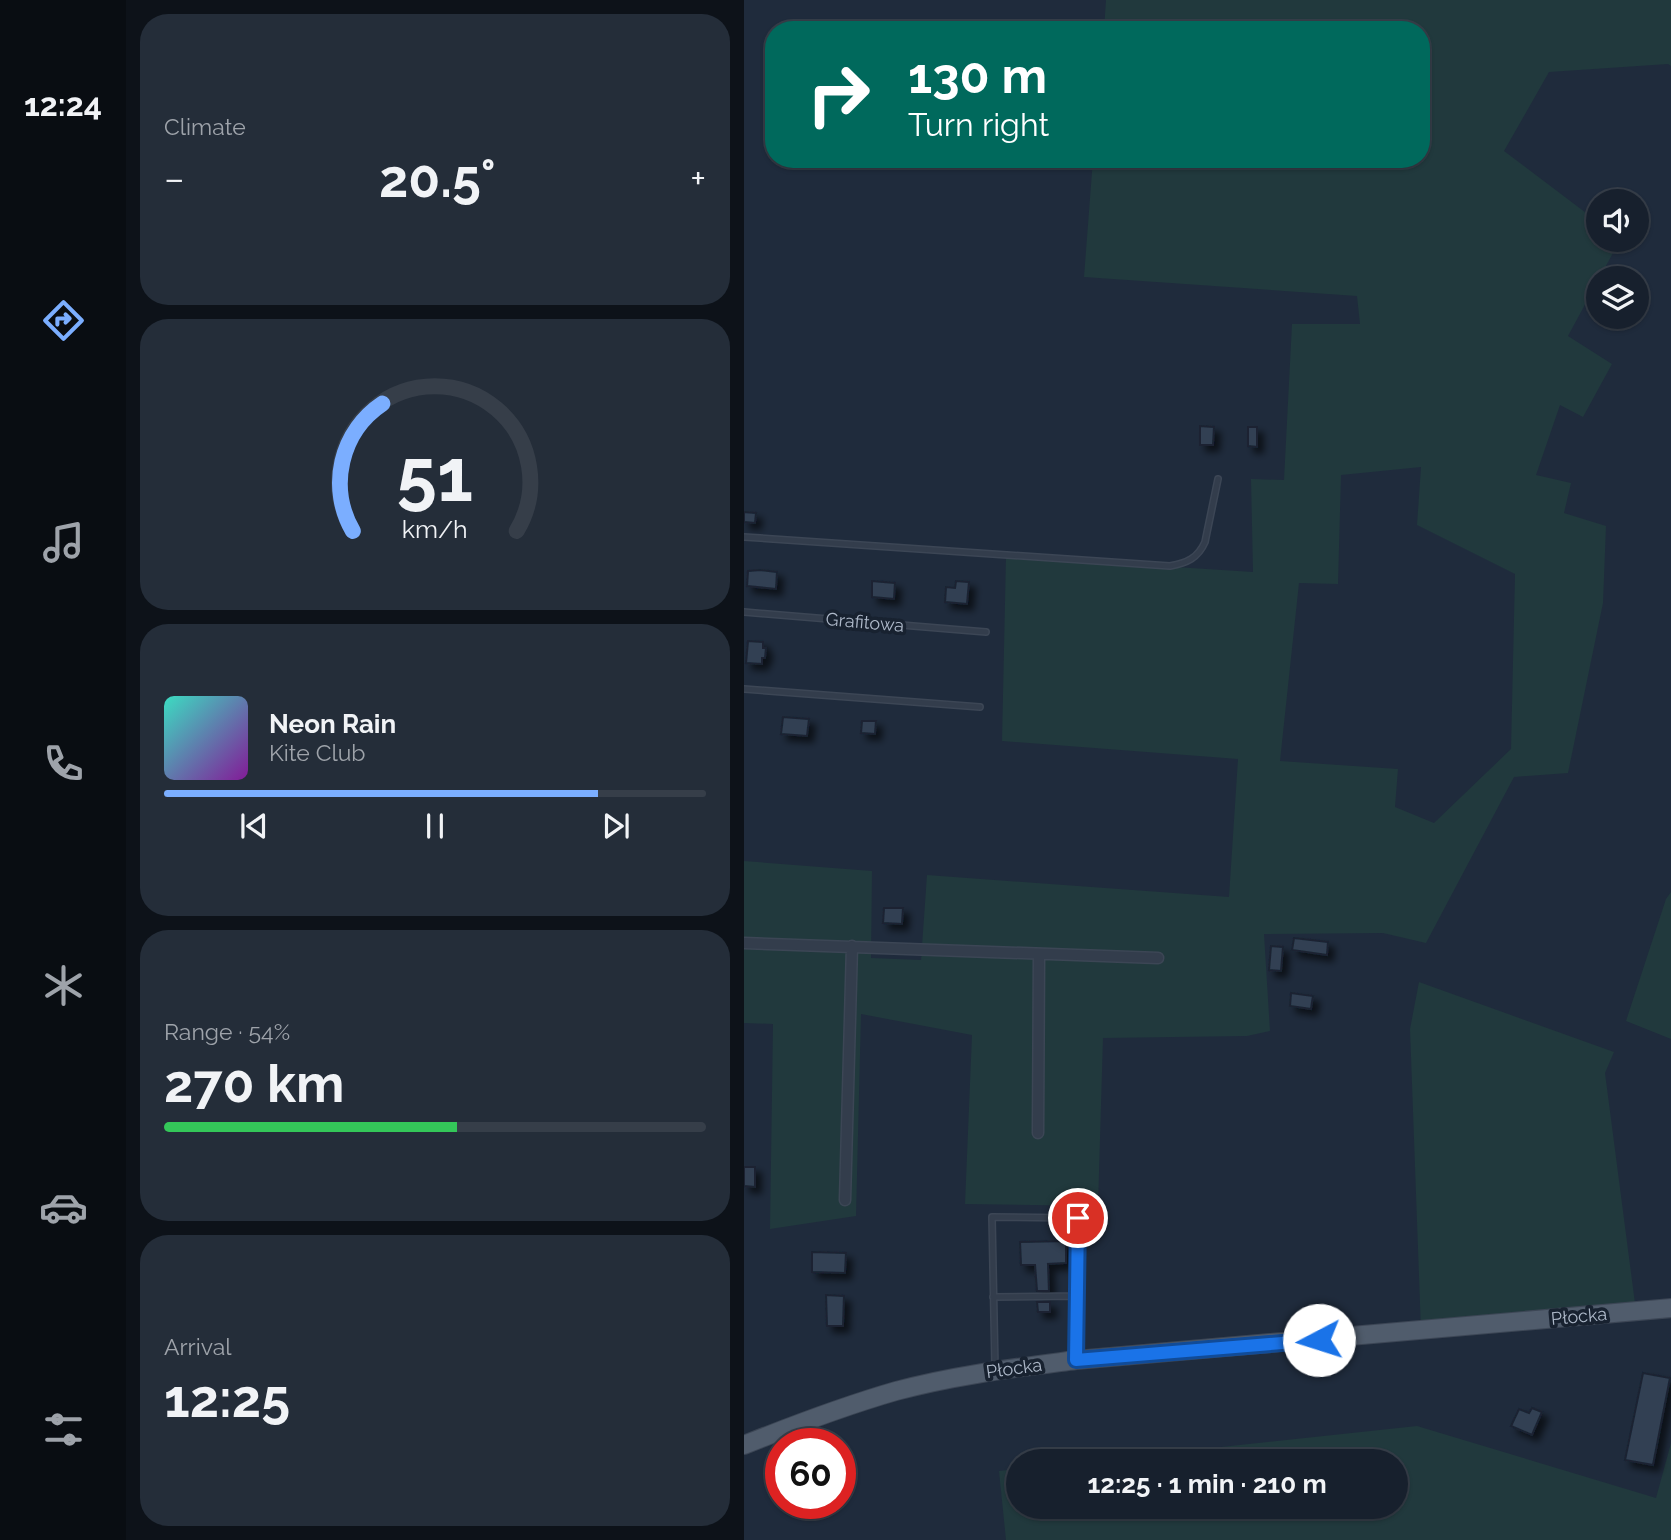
<!DOCTYPE html>
<html lang="en">
<head>
<meta charset="utf-8">
<style>
	body { margin:0; font-family:Raleway,sans-serif; background:#242d39; color:#f1f3f6; height:100vh; display:flex; flex-direction:column; font-size:26px; white-space:nowrap }
	* { box-sizing:border-box; margin:0 }
	p { font-size:23px; color:#9ea3aa }
	.icon { flex:none; width:38px; height:38px; fill:none; stroke:currentColor; stroke-width:2; stroke-linecap:round; stroke-linejoin:round }
	.map { position:relative; flex:1; overflow:hidden }
	.drawer { display:flex; flex-direction:column; gap:14px; padding:14px; background:#0d1219; width:618px }
	.drawer>* { flex:none }
	.banner { position:absolute; left:21px; top:21px; width:665px; height:147px; border-radius:28px; box-shadow:0 2px 5px #0004,0 0 0 2px #363e49; background:#00695c; color:#fff; overflow:hidden }
	.buttons { position:absolute; left:842px; top:189px; display:grid; gap:14px }
	.buttons a { display:grid; place-items:center; width:63px; height:63px; border-radius:50%; background:#17202d; box-shadow:0 2px 5px #0004,0 0 0 2px #363e49; font-size:35px }
	.speed { position:absolute; left:21px; top:1428px; display:flex; gap:14px; font-size:35px; font-weight:700; text-align:center }
	.speed>* { display:grid; place-content:center; width:91px; height:91px; border-radius:50%; background:#17202d; box-shadow:0 2px 5px #0004,0 0 0 2px #363e49; line-height:1 }
	.speed .limit { border:10px solid #d22; background:#fff; color:#111 }
	.pin { position:absolute; display:grid; place-items:center; width:60px; height:60px; color:#fff; margin:-30px; border:4px solid #fff; border-radius:50%; box-shadow:0 2px 7px #0007 }
	.me { position:absolute; width:77px; margin:-38px; rotate:265deg; stroke-linejoin:round; filter:drop-shadow(0 0 5px #0008) }
	.turn { display:flex; align-items:center; gap:24px; height:147px; padding:0 28px; font-size:32px }
	.turn .icon { width:91px; height:91px; stroke-width:2.5 }
	.turn b { display:block; font-size:49px; line-height:60px }
	.big { font-size:52px; font-weight:700; line-height:1.1 }
	.drawer .tile { flex:1; display:flex; flex-direction:column; justify-content:center; gap:10px; min-width:0; padding:0 24px; border-radius:28px; background:#242d39 }
	.drawer .dial { align-items:center; gap:0 }
	.dial svg { height:182px; overflow:visible; fill:none; stroke:#363e49; stroke-width:7; stroke-linecap:round; text-anchor:middle }
	.dial text { fill:#f1f3f6; stroke:none }
	.song { display:flex; align-items:center; gap:21px }
	.cover { width:84px; height:84px; border-radius:10px; background:linear-gradient(135deg,hsl(170 70% 55%),hsl(290 70% 35%)) }
	.played { height:7px; border-radius:4px; background:linear-gradient(90deg,#7baeff 80%,#363e49 80%) }
	.keys { display:flex; justify-content:space-around; direction:ltr }
	.heat { display:flex; justify-content:space-between; align-items:center; font-size:38px; direction:ltr }
	.charge { height:10px; border-radius:5px; background:linear-gradient(90deg,#34c759 54%,#363e49 0) }
	.trip { position:absolute; left:262px; top:1449px; width:402px; height:70px; border-radius:35px; background:#17202d; box-shadow:0 2px 5px #0004,0 0 0 2px #363e49; font-weight:700; line-height:70px; text-align:center }
	main { display:flex; flex:1; min-height:0 }
	.tab-bar { display:flex; flex-direction:column; width:126px; justify-content:space-around; align-items:center; background:#090d12; color:#9ea3aa }
	.tab-bar .icon { width:49px; height:49px }
	.tab-bar .active { color:#7baeff }
	.tab-bar b { font-size:32px; color:#f1f3f6 }
	.map>svg:first-child { display:block }
	.green { fill:#21393d; fill-rule:evenodd }
	.building { fill:#303f52; stroke:#1a2432; stroke-width:2; filter:url(#shadow) }
	.lines { fill:none; stroke-linecap:round; stroke-linejoin:round }
	.service-casing { stroke:#3c4655; stroke-width:8 }
	.minor-casing { stroke:#3c4655; stroke-width:13 }
	.primary-casing { stroke:#3c4655; stroke-width:20 }
	.service { stroke:#333d4c; stroke-width:5 }
	.minor { stroke:#333d4c; stroke-width:10 }
	.primary { stroke:#505c6c; stroke-width:18 }
	.route-casing { stroke:#114b97; stroke-width:18 }
	.route { stroke:#1a73e8; stroke-width:12 }
	.labels { text-anchor:middle; dominant-baseline:central; stroke-width:7; stroke-linejoin:round; paint-order:stroke }
	.street-label { font-size:18px; fill:#adb8c8; stroke:#182230 }
</style>
</head>
<body>
<main>
<nav class="tab-bar">
<b>12:24</b>
<svg class="icon active" aria-label="directions" viewBox="0 0 24 24"><path d="M12 3l9 9-9 9-9-9zM9 14v-3h6M13 9l2 2-2 2"/></svg>
<svg class="icon" aria-label="music" viewBox="0 0 24 24"><path d="M9 18V5l10-2v13"/><circle cx="6" cy="18" r="3"/><circle cx="16" cy="16" r="3"/></svg>
<svg class="icon" aria-label="phone" viewBox="0 0 24 24"><path d="M5 4h4l2 5-3 2q2 4 5 5l2-3 5 2v4C11 20 4 13 5 4z"/></svg>
<svg class="icon" aria-label="climate" viewBox="0 0 24 24"><path d="M12 3v18M4 7l16 10M4 17L20 7"/></svg>
<svg class="icon" aria-label="car" viewBox="0 0 24 24"><path d="M5 17H2v-5l4-1 3-4h7l3 4 3 1v5h-3M9 17h6M6 11h13"/><circle cx="7" cy="17" r="2"/><circle cx="17" cy="17" r="2"/></svg>
<svg class="icon" aria-label="filters" viewBox="0 0 24 24"><path d="M4 7h16M4 17h16"/><circle cx="9" cy="7" r="2"/><circle cx="15" cy="17" r="2"/></svg>
</nav>
<section class="drawer">
<div class="tile"><p>Climate</p>
<div class="heat"><a>−</a><b class="big">20.5°</b><a>+</a></div>
</div>
<div class="tile dial"><svg viewBox="0 0 100 80">
<path d="M14 69A42 42 0 1 1 86 69"/>
<path d="M14 69A42 42 0 0 1 27 13" stroke="#7baeff"/>
<text x="50" y="56" font-size="32" font-weight="700">51</text>
<text x="50" y="72" font-size="11">km/h</text>
</svg></div>
<div class="tile">
<div class="song"><i class="cover"></i><div><b>Neon Rain</b><p>Kite Club</p></div></div>
<div class="played"></div>
<div class="keys"><svg class="icon" aria-label="previous" viewBox="0 0 24 24"><path d="M18 5L8 12l10 7zM5 5v14"/></svg><svg class="icon" aria-label="pause" viewBox="0 0 24 24"><path d="M8 5v14M16 5v14"/></svg><svg class="icon" aria-label="next" viewBox="0 0 24 24"><path d="M6 5l10 7-10 7zM19 5v14"/></svg></div>
</div>
<div class="tile"><p>Range · 54%</p><b class="big">270 km</b><div class="charge"></div></div>
<div class="tile"><p>Arrival</p><b class="big">12:25</b></div>
</section>
<div class="map">
<svg width="928" height="1540" viewBox="0 0 928 1540">
	<defs>
		<filter id="shadow"><feDropShadow dx="6" dy="6" stdDeviation="3.5" flood-color="#0009"/></filter>
	</defs>
	<rect width="100%" height="100%" fill="#1f2b3c"/>
	<path class="green" d="M 362,0 L 927,0 L 927,66 L 924,64 L 805,72 L 760,151 L 854,222 L 854,240 L 876,240 L 824,336 L 868,364 L 839,417 L 816,405 L 792,475 L 827,483 L 820,513 L 862,526 L 859,603 L 824,773 L 770,777 L 682,943 L 639,933 L 520,934 L 526,1031 L 503,1036 L 359,1038 L 354,1206 L 221,1204 L 228,1035 L 117,1014 L 112,1216 L 26,1229 L 29,1024 L 0,1023 L 0,861 L 128,871 L 127,958 L 177,960 L 183,875 L 485,897 L 494,759 L 258,741 L 262,556 L 509,572 L 507,479 L 540,480 L 548,324 L 616,324 L 613,296 L 340,277 L 349,159 L 677,159 L 677,30 L 360,30 ZM 677,467 L 673,525 L 771,574 L 767,749 L 690,823 L 651,807 L 654,769 L 536,761 L 555,583 L 594,584 L 597,475 Z
		M 927,892 L 927,1039 L 882,1021 L 922,899 Z
		M 675,982 L 870,1052 L 861,1073 L 892,1311 L 677,1331 L 666,1029 Z
		M 673,1426 L 912,1498 L 927,1443 L 927,1540 L 262,1540 L 255,1471 L 275,1469 L 275,1507 L 653,1507 L 653,1461 L 348,1461 Z"/>
	<path class="building" d="M 456,426 L 470,427 L 469,445 L 456,445 Z
		M 504,427 L 513,427 L 513,447 L 504,446 Z
		M 0,512 L 12,513 L 11,523 L 0,522 Z
		M 16,570 L 33,572 L 32,589 L 3,586 L 4,571 Z
		M 128,581 L 151,583 L 150,599 L 128,597 Z
		M 212,581 L 225,582 L 223,604 L 201,602 L 202,587 L 211,588 Z
		M 4,641 L 19,642 L 19,648 L 22,648 L 21,658 L 18,658 L 18,664 L 2,663 Z
		M 39,717 L 65,719 L 63,736 L 37,734 Z
		M 118,721 L 132,721 L 131,734 L 117,733 Z
		M 140,908 L 159,908 L 158,924 L 139,923 Z
		M 550,938 L 584,942 L 583,955 L 548,950 Z
		M 527,946 L 539,947 L 537,971 L 525,970 Z
		M 547,993 L 569,996 L 567,1009 L 546,1006 Z
		M 0,1167 L 11,1167 L 11,1187 L 0,1186 Z
		M 322,1241 L 322,1263 L 304,1264 L 305,1291 L 293,1291 L 291,1265 L 277,1265 L 276,1242 Z
		M 68,1252 L 102,1253 L 101,1273 L 68,1272 Z
		M 82,1295 L 100,1296 L 99,1326 L 83,1326 Z
		M 293,1302 L 306,1302 L 306,1312 L 294,1312 Z
		M 899,1373 L 926,1378 L 909,1465 L 881,1460 Z
		M 788,1408 L 798,1412 L 788,1435 L 767,1426 L 775,1409 L 785,1413 Z"/>
	<g class="lines">
		<g class="service-casing">
			<path id="service" d="M 0,537 L 426,566 C 443,563 454,558 461,542 L 474,479
				M 0,612 L 242,632
				M 0,689 L 236,707
				M 249,1297 L 334,1296
				M 251,1367 L 248,1217 L 334,1218 L 332,1357"/>
		</g>
		<g class="minor-casing">
			<path id="minor" d="M 0,943 L 414,958
				M 294,1133 L 295,954
				M 101,1200 L 108,946"/>
		</g>
		<g class="primary-casing">
			<path id="primary" d="M 0,1445 C 50,1425 100,1406 152,1391 C 211,1375 271,1368 332,1360 L 928,1308"/>
		</g>
		<use href="#service" class="service"/>
		<use href="#minor" class="minor"/>
		<use href="#primary" class="primary"/>
	</g>
	<g class="lines">
		<g class="route-casing">
			<path id="route" d="M 334,1218 L 332,1360 L 575,1340"/>
		</g>
		<use href="#route" class="route"/>
	</g>
	<g class="labels">
		<g class="street-label">
			<text transform="translate(121 622) rotate(5)">Grafitowa</text>
			<text transform="translate(835 1316) rotate(-5)">Płocka</text>
			<text transform="translate(270 1368) rotate(-8)">Płocka</text>
		</g>
	</g>
</svg>
<div class="buttons">
<a><svg class="icon" aria-label="sound" viewBox="0 0 24 24"><path d="M4 9h4l5-4v14l-5-4H4zM17 9q2 3 0 6"/></svg></a>
<a><svg class="icon" aria-label="layers" viewBox="0 0 24 24"><path d="M12 4l9 5-9 5-9-5zM3 14l9 5 9-5"/></svg></a>
</div>
<div class="speed"><div class="limit">60</div></div>
<div class="pin" style="left:334px;top:1218px;background:#d93025"><svg class="icon" aria-label="arrive" viewBox="0 0 24 24"><path d="M6 21V4h12l-3 4 3 4H6"/></svg></div>
<svg class="me" style="left:575px;top:1340px" viewBox="-20 -20 40 40"><circle r="19" fill="#fff"/><path d="M0-13L10 11 0 6-10 11z" fill="#1a73e8"/></svg>
<div class="trip">12:25 · 1 min · 210 m</div>
<div class="banner">
<div class="turn"><svg class="icon" aria-label="right" viewBox="0 0 24 24"><path d="M7 20v-9h11M14 6l5 5-5 5"/></svg><div><b>130 m</b>Turn right</div></div>
</div>
</div>
</main>
</body>
</html>
